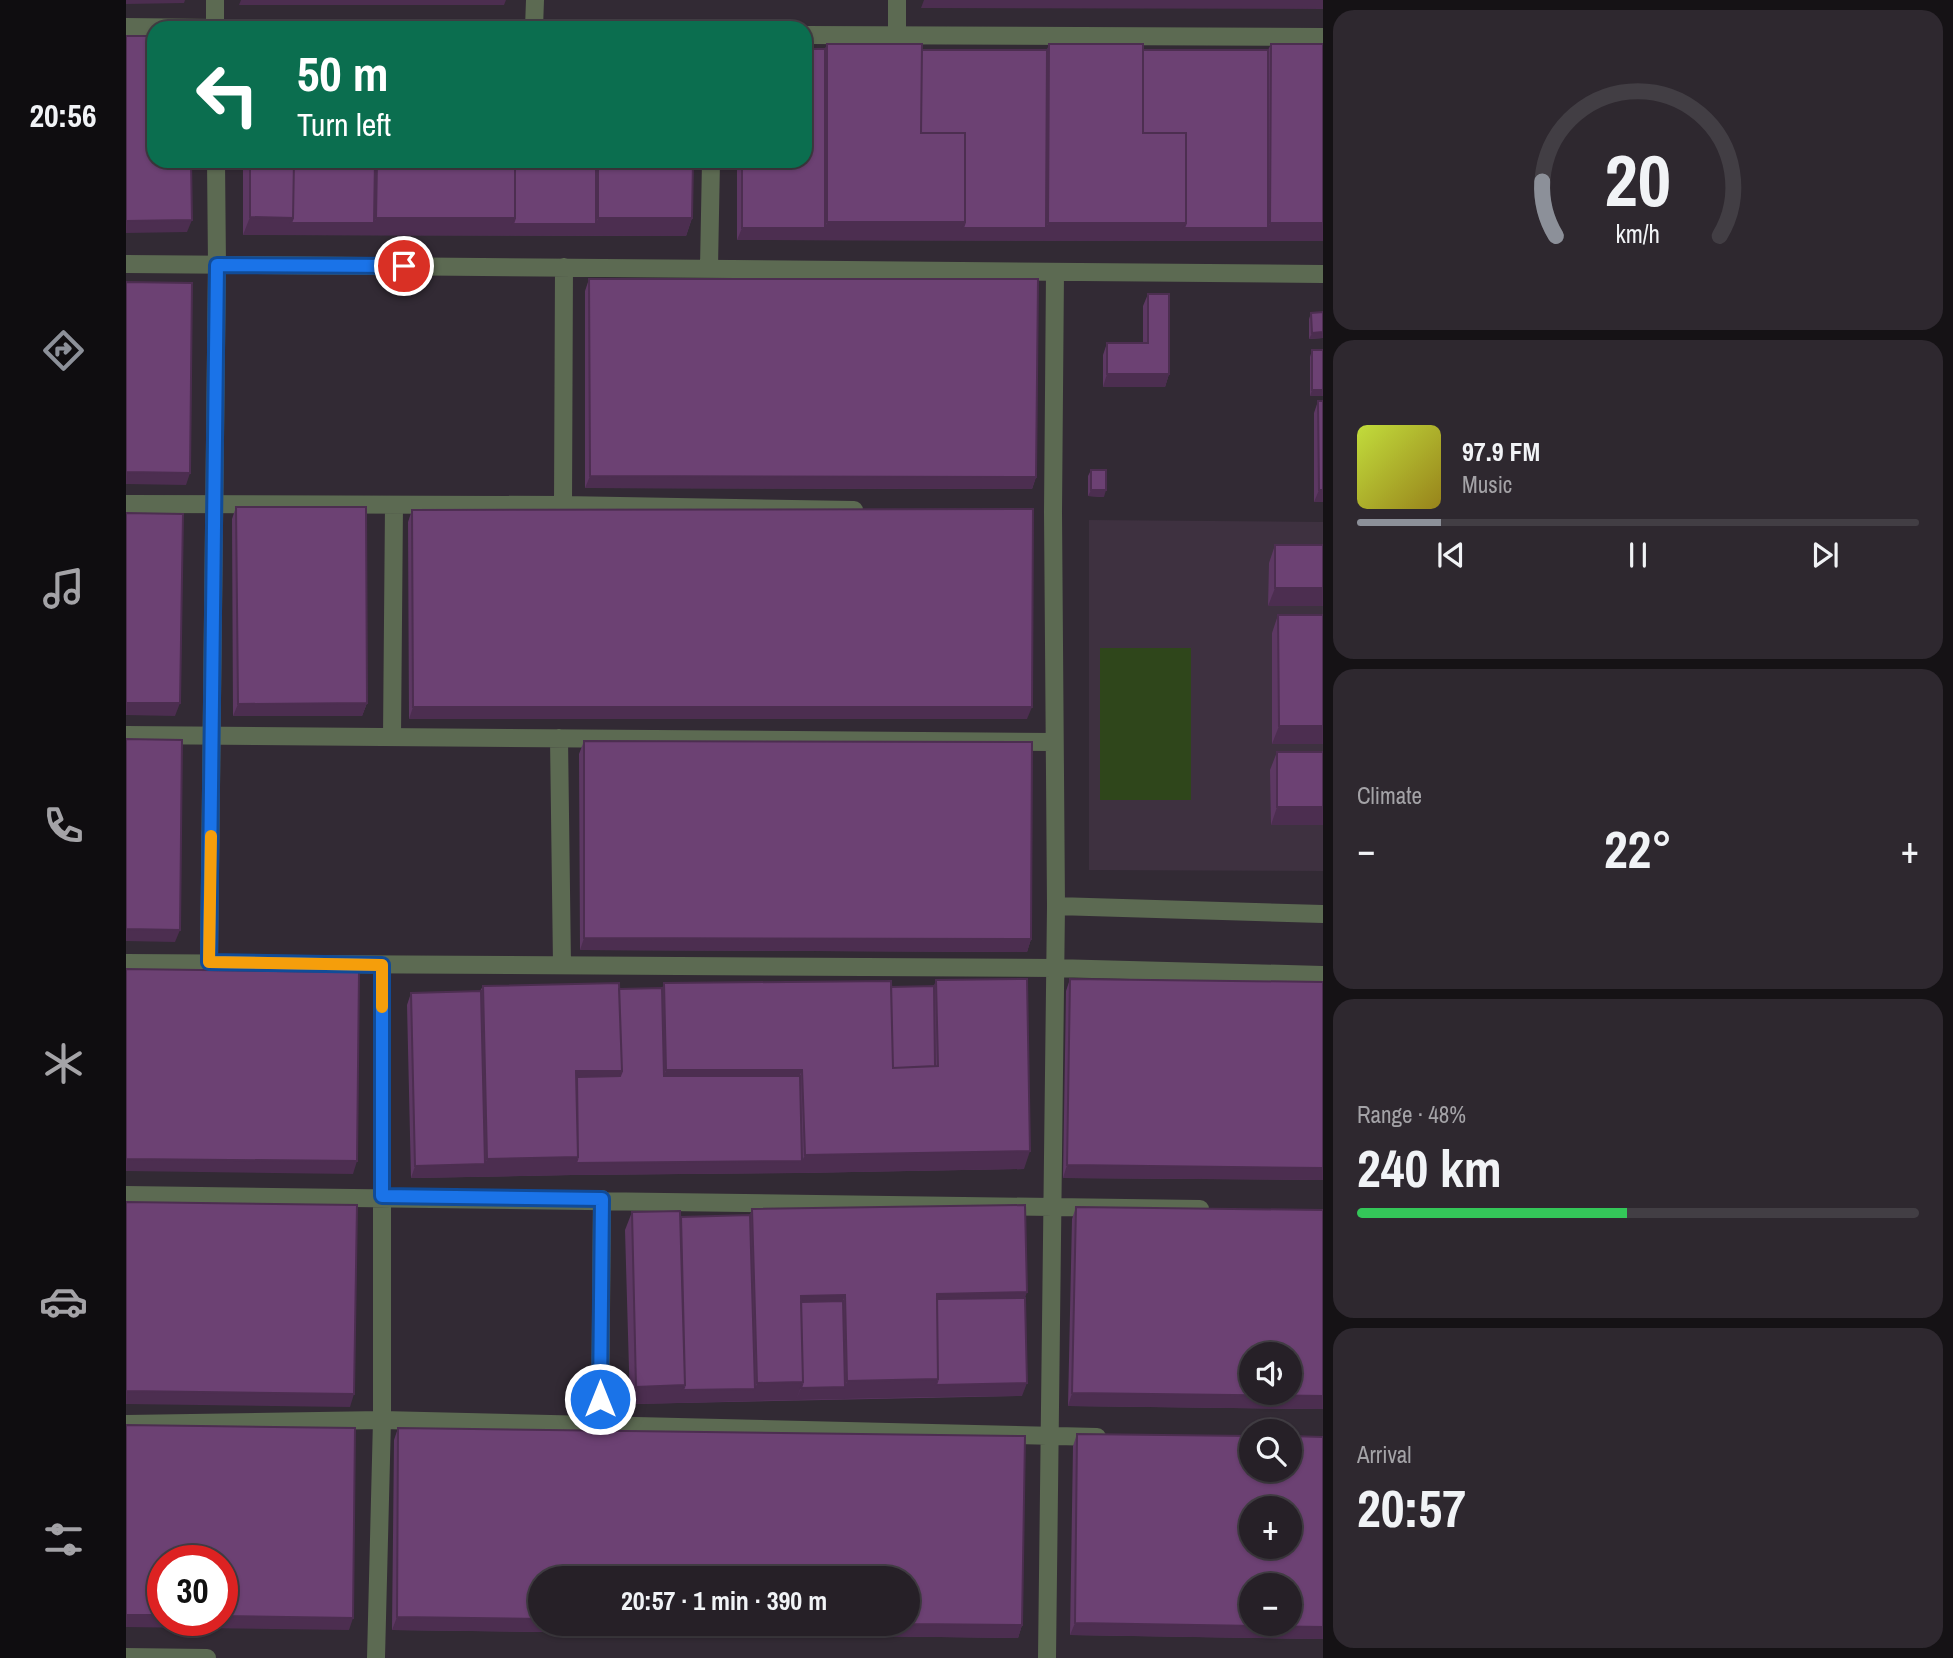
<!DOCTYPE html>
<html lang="en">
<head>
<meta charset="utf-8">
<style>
	body { margin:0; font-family:"Archivo Narrow",sans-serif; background:#2e282f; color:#f1f3f6; height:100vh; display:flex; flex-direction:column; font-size:26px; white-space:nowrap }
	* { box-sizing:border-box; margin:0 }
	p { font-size:23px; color:#a4a3a7 }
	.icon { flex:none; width:38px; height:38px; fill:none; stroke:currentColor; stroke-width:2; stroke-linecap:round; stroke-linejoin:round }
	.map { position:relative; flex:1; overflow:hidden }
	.side { display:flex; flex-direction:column; gap:10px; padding:10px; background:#151215; width:630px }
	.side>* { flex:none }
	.banner { position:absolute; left:21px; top:21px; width:665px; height:147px; border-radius:21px; box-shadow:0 2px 5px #0004,0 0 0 2px #423e44; background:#0b6e4f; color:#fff; overflow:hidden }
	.buttons { position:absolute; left:1113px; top:1342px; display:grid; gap:14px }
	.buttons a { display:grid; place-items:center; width:63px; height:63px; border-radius:50%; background:#262027; box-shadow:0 2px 5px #0004,0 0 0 2px #423e44; font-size:35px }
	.speed { position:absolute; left:21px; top:1545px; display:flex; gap:14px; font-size:35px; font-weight:700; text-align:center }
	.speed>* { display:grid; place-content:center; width:91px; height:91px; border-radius:50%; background:#262027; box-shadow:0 2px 5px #0004,0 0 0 2px #423e44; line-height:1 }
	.speed .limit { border:10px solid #d22; background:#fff; color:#111 }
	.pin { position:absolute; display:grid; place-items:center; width:60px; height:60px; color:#fff; margin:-30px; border:4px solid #fff; border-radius:50%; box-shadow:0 2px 7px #0007 }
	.me { position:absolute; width:77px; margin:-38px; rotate:0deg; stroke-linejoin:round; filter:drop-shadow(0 0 5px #0008) }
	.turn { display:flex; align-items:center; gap:24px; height:147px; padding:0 35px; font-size:32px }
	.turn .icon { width:91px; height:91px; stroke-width:2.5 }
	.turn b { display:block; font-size:49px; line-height:60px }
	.big { font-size:52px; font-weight:700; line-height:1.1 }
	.side .widget { flex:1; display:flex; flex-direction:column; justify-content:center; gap:10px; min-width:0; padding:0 24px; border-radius:21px; background:#2e282f }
	.side .dial { align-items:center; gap:0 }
	.dial svg { height:182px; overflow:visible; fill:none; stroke:#423e44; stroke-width:7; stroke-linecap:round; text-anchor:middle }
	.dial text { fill:#f1f3f6; stroke:none }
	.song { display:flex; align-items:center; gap:21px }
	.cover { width:84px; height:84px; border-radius:10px; background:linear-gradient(135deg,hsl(70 70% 55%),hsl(50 70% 35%)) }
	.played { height:7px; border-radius:4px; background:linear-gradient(90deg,#8c9099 15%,#423e44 15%) }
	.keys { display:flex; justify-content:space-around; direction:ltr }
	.heat { display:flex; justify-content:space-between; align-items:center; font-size:38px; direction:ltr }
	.charge { height:10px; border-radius:5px; background:linear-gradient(90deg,#34c759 48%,#423e44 0) }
	.trip { position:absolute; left:402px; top:1566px; width:392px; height:70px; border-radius:35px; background:#262027; box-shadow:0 2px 5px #0004,0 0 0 2px #423e44; font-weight:700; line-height:70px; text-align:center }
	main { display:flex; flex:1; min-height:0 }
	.menu { display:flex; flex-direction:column; width:126px; justify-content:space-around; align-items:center; background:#0f0d10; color:#a4a3a7 }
	.menu .icon { width:49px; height:49px }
	.menu .on { color:#8c9099 }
	.menu b { font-size:32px; color:#f1f3f6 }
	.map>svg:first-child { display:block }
	.built { fill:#3e3140 }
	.green { fill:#2f461b }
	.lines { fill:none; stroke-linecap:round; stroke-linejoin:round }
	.minor { stroke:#5c6a52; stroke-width:18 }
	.wall { fill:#5d3863 }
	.shaded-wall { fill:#4c2e50 }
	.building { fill:#6c4173; stroke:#4c2e50; stroke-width:2; fill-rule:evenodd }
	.route-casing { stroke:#114b97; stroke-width:18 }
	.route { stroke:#1a73e8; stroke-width:12 }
	.slow { stroke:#f59e0b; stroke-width:12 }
</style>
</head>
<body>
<main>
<nav class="menu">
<b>20:56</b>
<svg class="icon on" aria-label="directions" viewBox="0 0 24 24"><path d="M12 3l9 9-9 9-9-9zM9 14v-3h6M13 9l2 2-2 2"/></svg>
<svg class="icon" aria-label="music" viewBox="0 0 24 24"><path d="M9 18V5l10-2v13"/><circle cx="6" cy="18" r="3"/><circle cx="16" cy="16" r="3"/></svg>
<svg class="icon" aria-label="phone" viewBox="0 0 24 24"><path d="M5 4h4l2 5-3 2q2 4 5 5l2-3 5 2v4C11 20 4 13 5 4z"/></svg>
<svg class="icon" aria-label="climate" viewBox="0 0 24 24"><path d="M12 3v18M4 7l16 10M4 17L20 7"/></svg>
<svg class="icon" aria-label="car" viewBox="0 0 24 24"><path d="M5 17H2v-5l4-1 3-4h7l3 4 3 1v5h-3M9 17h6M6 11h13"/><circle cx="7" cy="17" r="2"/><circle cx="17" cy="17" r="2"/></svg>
<svg class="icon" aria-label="filters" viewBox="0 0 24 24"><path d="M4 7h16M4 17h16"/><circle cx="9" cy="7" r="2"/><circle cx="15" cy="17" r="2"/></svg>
</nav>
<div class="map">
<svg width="1197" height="1658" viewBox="0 0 1197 1658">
	<rect width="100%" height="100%" fill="#322a34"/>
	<path class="built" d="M 963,520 L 1197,522 L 1197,871 L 963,870 Z"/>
	<path class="green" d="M 974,648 L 1065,648 L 1065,800 L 974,800 Z"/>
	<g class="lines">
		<path class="minor" d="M 0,27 L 92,28
			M 89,28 L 89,0
			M 408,28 L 409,0
			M 679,35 L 1197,37
			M 771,35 L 771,0
			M 0,264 L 1197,274
			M 583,267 L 585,161
			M 0,504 L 437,505 L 728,510
			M 437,505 L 438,267
			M 0,735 L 928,742
			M 266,737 L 268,505
			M 433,738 L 436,965
			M 930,906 L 1197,914
			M 83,962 L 91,265 L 90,161
			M 0,963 L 928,968 L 1197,975
			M 0,1195 L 1074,1209
			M 0,1424 L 256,1420 L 971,1437
			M 474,1424 L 476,1199
			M 0,1657 L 81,1658
			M 250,1658 L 256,1420 L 256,965
			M 921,1658 L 930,906 L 927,512 L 929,272"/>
	</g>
	<path class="wall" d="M 701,44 L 796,50 L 921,50 L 923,44 L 1017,50 L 1142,50 L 1145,44 L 1197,241 L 611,240 L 611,161 L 679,161 L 699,49 Z
		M 117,161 L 567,161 L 566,218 L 560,236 L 117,235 Z
		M 463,279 L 910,477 L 906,489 L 459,488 L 459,291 Z
		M 1022,294 L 1043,374 L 1039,387 L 977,387 L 977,355 L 981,343 L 1017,343 L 1017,306 Z
		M 1197,312 L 1197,338 L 1183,339 L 1183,319 L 1185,313 Z
		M 1186,350 L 1197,350 L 1197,396 L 1184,396 L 1184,357 Z
		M 1192,401 L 1197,401 L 1197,502 L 1188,502 L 1188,413 Z
		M 965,470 L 978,497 L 962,496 L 962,476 Z
		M 110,507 L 241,703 L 236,716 L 107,716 L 106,519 Z
		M 286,510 L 901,719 L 283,719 L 282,522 Z
		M 1149,545 L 1197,545 L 1142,606 L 1143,563 Z
		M 1152,615 L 1197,615 L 1197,744 L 1146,744 L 1146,633 Z
		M 458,741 L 905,939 L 901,952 L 454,950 L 453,754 Z
		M 1151,752 L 1197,752 L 1197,825 L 1145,825 L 1144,770 Z
		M 944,979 L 1197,982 L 1197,1180 L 937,1178 L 940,991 Z
		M 810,980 L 898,1169 L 672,1173 L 446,1175 L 285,1178 L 281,1005 L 285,993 L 354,991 L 357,986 L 536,989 L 538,983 L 765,987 L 808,986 Z
		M 950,1207 L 1197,1210 L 1197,1409 L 942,1406 L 946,1219 Z
		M 626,1209 L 899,1298 L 896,1396 L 504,1404 L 499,1230 L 506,1212 L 555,1217 L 624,1215 Z
		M 272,1428 L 896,1625 L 892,1638 L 266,1630 L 268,1440 Z
		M 951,1434 L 1197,1437 L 1197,1639 L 944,1635 L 947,1446 Z"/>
	<path class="shaded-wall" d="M 0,0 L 59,0 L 58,3 L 0,4 Z
		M 115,0 L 158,0 L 157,5 L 113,5 Z
		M 158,0 L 380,0 L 378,5 L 157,5 Z
		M 798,0 L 1197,0 L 1197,9 L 795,8 Z
		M 124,217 L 167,218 L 161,235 L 117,235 Z
		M 250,218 L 389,218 L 470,224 L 472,218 L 566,218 L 560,236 L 161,235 L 165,223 L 248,223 Z
		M 66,220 L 61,232 L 0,233 L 0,221 Z
		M 701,222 L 839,222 L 920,228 L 922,223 L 1060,223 L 1054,241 L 611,240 L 616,228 L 699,228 Z
		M 1144,223 L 1197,223 L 1197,241 L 1054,241 L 1058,228 L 1142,228 Z
		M 1197,332 L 1197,338 L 1183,339 L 1186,333 Z
		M 981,374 L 1043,374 L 1039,387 L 977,387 Z
		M 1186,390 L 1197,390 L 1197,396 L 1184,396 Z
		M 0,472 L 64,473 L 60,485 L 0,484 Z
		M 464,476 L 910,477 L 906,489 L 459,488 Z
		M 965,490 L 980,490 L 978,497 L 962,496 Z
		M 1193,490 L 1197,490 L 1197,502 L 1188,502 Z
		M 1149,588 L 1197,588 L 1197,606 L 1142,606 Z
		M 0,703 L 54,703 L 49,716 L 0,715 Z
		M 241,703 L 236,716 L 107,716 L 112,704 Z
		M 287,707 L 906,707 L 901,719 L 283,719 Z
		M 1153,726 L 1197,726 L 1197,744 L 1146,744 Z
		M 1151,807 L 1197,807 L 1197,825 L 1145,825 Z
		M 0,929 L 54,930 L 49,942 L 0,941 Z
		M 458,938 L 905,939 L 901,952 L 454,950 Z
		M 540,1070 L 676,1070 L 669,1088 L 534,1088 Z
		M 450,1071 L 496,1071 L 489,1088 L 449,1089 Z
		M 904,1151 L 898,1169 L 672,1173 L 446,1175 L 450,1163 L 676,1161 L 679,1155 Z
		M 452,1157 L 446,1175 L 285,1178 L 289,1166 L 359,1164 L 361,1159 Z
		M 0,1159 L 231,1161 L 227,1174 L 0,1171 Z
		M 941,1165 L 1197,1168 L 1197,1180 L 937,1178 Z
		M 901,1292 L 895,1310 L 809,1311 L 811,1294 Z
		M 719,1295 L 713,1313 L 673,1314 L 675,1296 Z
		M 812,1379 L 806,1397 L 670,1400 L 675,1388 L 719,1387 L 721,1381 Z
		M 677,1382 L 670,1400 L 552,1403 L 557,1390 L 629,1389 L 631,1383 Z
		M 901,1383 L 896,1396 L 806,1397 L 810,1385 Z
		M 559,1385 L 552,1403 L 504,1404 L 510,1387 Z
		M 0,1391 L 228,1394 L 224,1407 L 0,1404 Z
		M 946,1393 L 1197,1396 L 1197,1409 L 942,1406 Z
		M 0,1615 L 37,1615 L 37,1620 L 96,1620 L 96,1616 L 227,1618 L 223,1630 L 0,1627 Z
		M 271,1617 L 415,1619 L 415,1624 L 782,1624 L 896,1625 L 892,1638 L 266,1630 Z
		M 949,1623 L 1197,1627 L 1197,1639 L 944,1635 Z"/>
	<path class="building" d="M 0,36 L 28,36 L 28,161 L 65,161 L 66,220 L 0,221 Z
		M 701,44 L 796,44 L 795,133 L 839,133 L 839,222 L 701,222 Z
		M 923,44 L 1017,44 L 1017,133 L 1060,133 L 1060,223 L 922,223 Z
		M 1145,44 L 1197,44 L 1197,223 L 1144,223 Z
		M 679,49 L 699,49 L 699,228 L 616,228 L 616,161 L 679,161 Z
		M 796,50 L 921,50 L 920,228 L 837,228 L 839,222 L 839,133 L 795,133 Z
		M 1017,50 L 1142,50 L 1142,228 L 1058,228 L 1060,223 L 1060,133 L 1017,133 Z
		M 124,161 L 168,161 L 167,218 L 124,217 Z
		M 168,161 L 249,161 L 248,223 L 165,223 L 167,218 Z
		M 251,161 L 389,161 L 389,218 L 250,218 Z
		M 389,161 L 470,161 L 470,224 L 387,224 L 389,218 Z
		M 472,161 L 567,161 L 566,218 L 472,218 Z
		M 463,279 L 912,279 L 910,477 L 464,476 Z
		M 0,282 L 66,283 L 64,473 L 0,472 Z
		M 1022,294 L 1043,294 L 1043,374 L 981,374 L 981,343 L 1022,343 Z
		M 1197,312 L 1197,332 L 1186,333 L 1185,313 Z
		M 1186,350 L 1197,350 L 1197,390 L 1186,390 Z
		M 1192,401 L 1197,401 L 1197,490 L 1193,490 Z
		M 965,470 L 980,470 L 980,490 L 965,490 Z
		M 110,507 L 240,507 L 241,703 L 112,704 Z
		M 907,509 L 906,707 L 287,707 L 286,510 Z
		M 0,513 L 57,514 L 54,703 L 0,703 Z
		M 1149,545 L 1197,545 L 1197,588 L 1149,588 Z
		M 1152,615 L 1197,615 L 1197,726 L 1153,726 Z
		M 0,739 L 56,740 L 54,930 L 0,929 Z
		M 458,741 L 906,742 L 905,939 L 458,938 Z
		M 1151,752 L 1197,752 L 1197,807 L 1151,807 Z
		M 0,969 L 233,972 L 231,1161 L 0,1159 Z
		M 901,979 L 904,1151 L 679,1155 L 676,1070 L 540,1070 L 538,983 L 765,981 L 767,1068 L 812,1066 L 810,980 Z
		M 944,979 L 1197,982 L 1197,1168 L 941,1165 Z
		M 493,983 L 496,1071 L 450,1071 L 452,1157 L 361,1159 L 357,986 Z
		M 808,986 L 809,1066 L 767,1068 L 765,987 Z
		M 536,988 L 538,1076 L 674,1076 L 676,1161 L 450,1163 L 452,1157 L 451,1077 L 494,1076 L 496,1071 L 493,989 Z
		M 355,991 L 359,1164 L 289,1166 L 285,993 Z
		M 0,1202 L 231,1205 L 228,1394 L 0,1391 Z
		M 899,1205 L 901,1292 L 811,1294 L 812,1379 L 721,1381 L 719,1295 L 675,1296 L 677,1382 L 631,1383 L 626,1209 Z
		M 950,1207 L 1197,1210 L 1197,1396 L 946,1393 ZM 1125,1354 L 1164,1354 L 1164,1393 L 1125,1393 Z
		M 554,1211 L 559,1385 L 510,1387 L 506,1212 Z
		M 624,1215 L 629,1389 L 557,1390 L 559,1385 L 555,1217 Z
		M 899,1298 L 901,1383 L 810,1385 L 812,1379 L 811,1299 Z
		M 717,1301 L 719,1387 L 675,1388 L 677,1382 L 675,1302 Z
		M 0,1425 L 229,1428 L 227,1618 L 96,1616 L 96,1561 L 37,1561 L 37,1615 L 0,1615 Z
		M 272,1428 L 899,1436 L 896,1625 L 782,1624 L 782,1578 L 415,1578 L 415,1619 L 271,1617 Z
		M 951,1434 L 1125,1436 L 1125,1470 L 1164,1470 L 1164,1436 L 1197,1437 L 1197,1627 L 949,1623 ZM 1125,1508 L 1164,1508 L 1164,1547 L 1125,1547 ZM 1125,1586 L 1164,1586 L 1164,1624 L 1125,1624 Z"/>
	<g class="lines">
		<g class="route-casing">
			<path id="route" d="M 278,266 L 91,265 L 83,962 L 256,965 L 256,1196 L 476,1199 L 474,1399"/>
		</g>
		<use href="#route" class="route"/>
		<path class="slow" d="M 85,836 L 83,962 L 256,965 L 256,1007"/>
	</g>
</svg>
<div class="buttons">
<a><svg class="icon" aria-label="sound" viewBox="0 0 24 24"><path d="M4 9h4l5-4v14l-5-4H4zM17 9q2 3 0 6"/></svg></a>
<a><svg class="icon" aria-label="search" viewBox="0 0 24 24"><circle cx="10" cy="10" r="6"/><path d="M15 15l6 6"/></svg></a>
<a>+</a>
<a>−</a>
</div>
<div class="speed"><div class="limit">30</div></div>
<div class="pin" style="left:278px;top:266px;background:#d93025"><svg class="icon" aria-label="arrive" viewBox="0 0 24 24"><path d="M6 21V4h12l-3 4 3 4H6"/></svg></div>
<svg class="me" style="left:474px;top:1399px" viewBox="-20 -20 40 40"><circle r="17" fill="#1a73e8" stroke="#fff" stroke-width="3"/><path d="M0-11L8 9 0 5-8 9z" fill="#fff"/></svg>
<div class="trip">20:57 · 1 min · 390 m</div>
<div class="banner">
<div class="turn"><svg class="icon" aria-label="left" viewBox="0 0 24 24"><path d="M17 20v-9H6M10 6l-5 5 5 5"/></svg><div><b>50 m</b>Turn left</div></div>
</div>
</div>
<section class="side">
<div class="widget dial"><svg viewBox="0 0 100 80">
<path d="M14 69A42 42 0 1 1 86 69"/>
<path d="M14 69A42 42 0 0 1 8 45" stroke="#8c9099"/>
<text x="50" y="56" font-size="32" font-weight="700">20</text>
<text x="50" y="72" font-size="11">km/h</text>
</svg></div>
<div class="widget">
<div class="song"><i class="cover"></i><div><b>97.9 FM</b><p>Music</p></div></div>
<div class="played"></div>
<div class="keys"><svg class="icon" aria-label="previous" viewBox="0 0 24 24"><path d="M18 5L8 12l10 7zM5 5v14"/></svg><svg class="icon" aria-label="pause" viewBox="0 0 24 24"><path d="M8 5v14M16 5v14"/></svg><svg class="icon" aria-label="next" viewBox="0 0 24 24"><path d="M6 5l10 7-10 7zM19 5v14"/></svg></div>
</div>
<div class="widget"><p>Climate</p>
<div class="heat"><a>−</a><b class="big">22°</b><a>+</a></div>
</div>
<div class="widget"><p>Range · 48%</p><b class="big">240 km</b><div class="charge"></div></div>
<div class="widget"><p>Arrival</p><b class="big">20:57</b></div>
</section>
</main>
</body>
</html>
